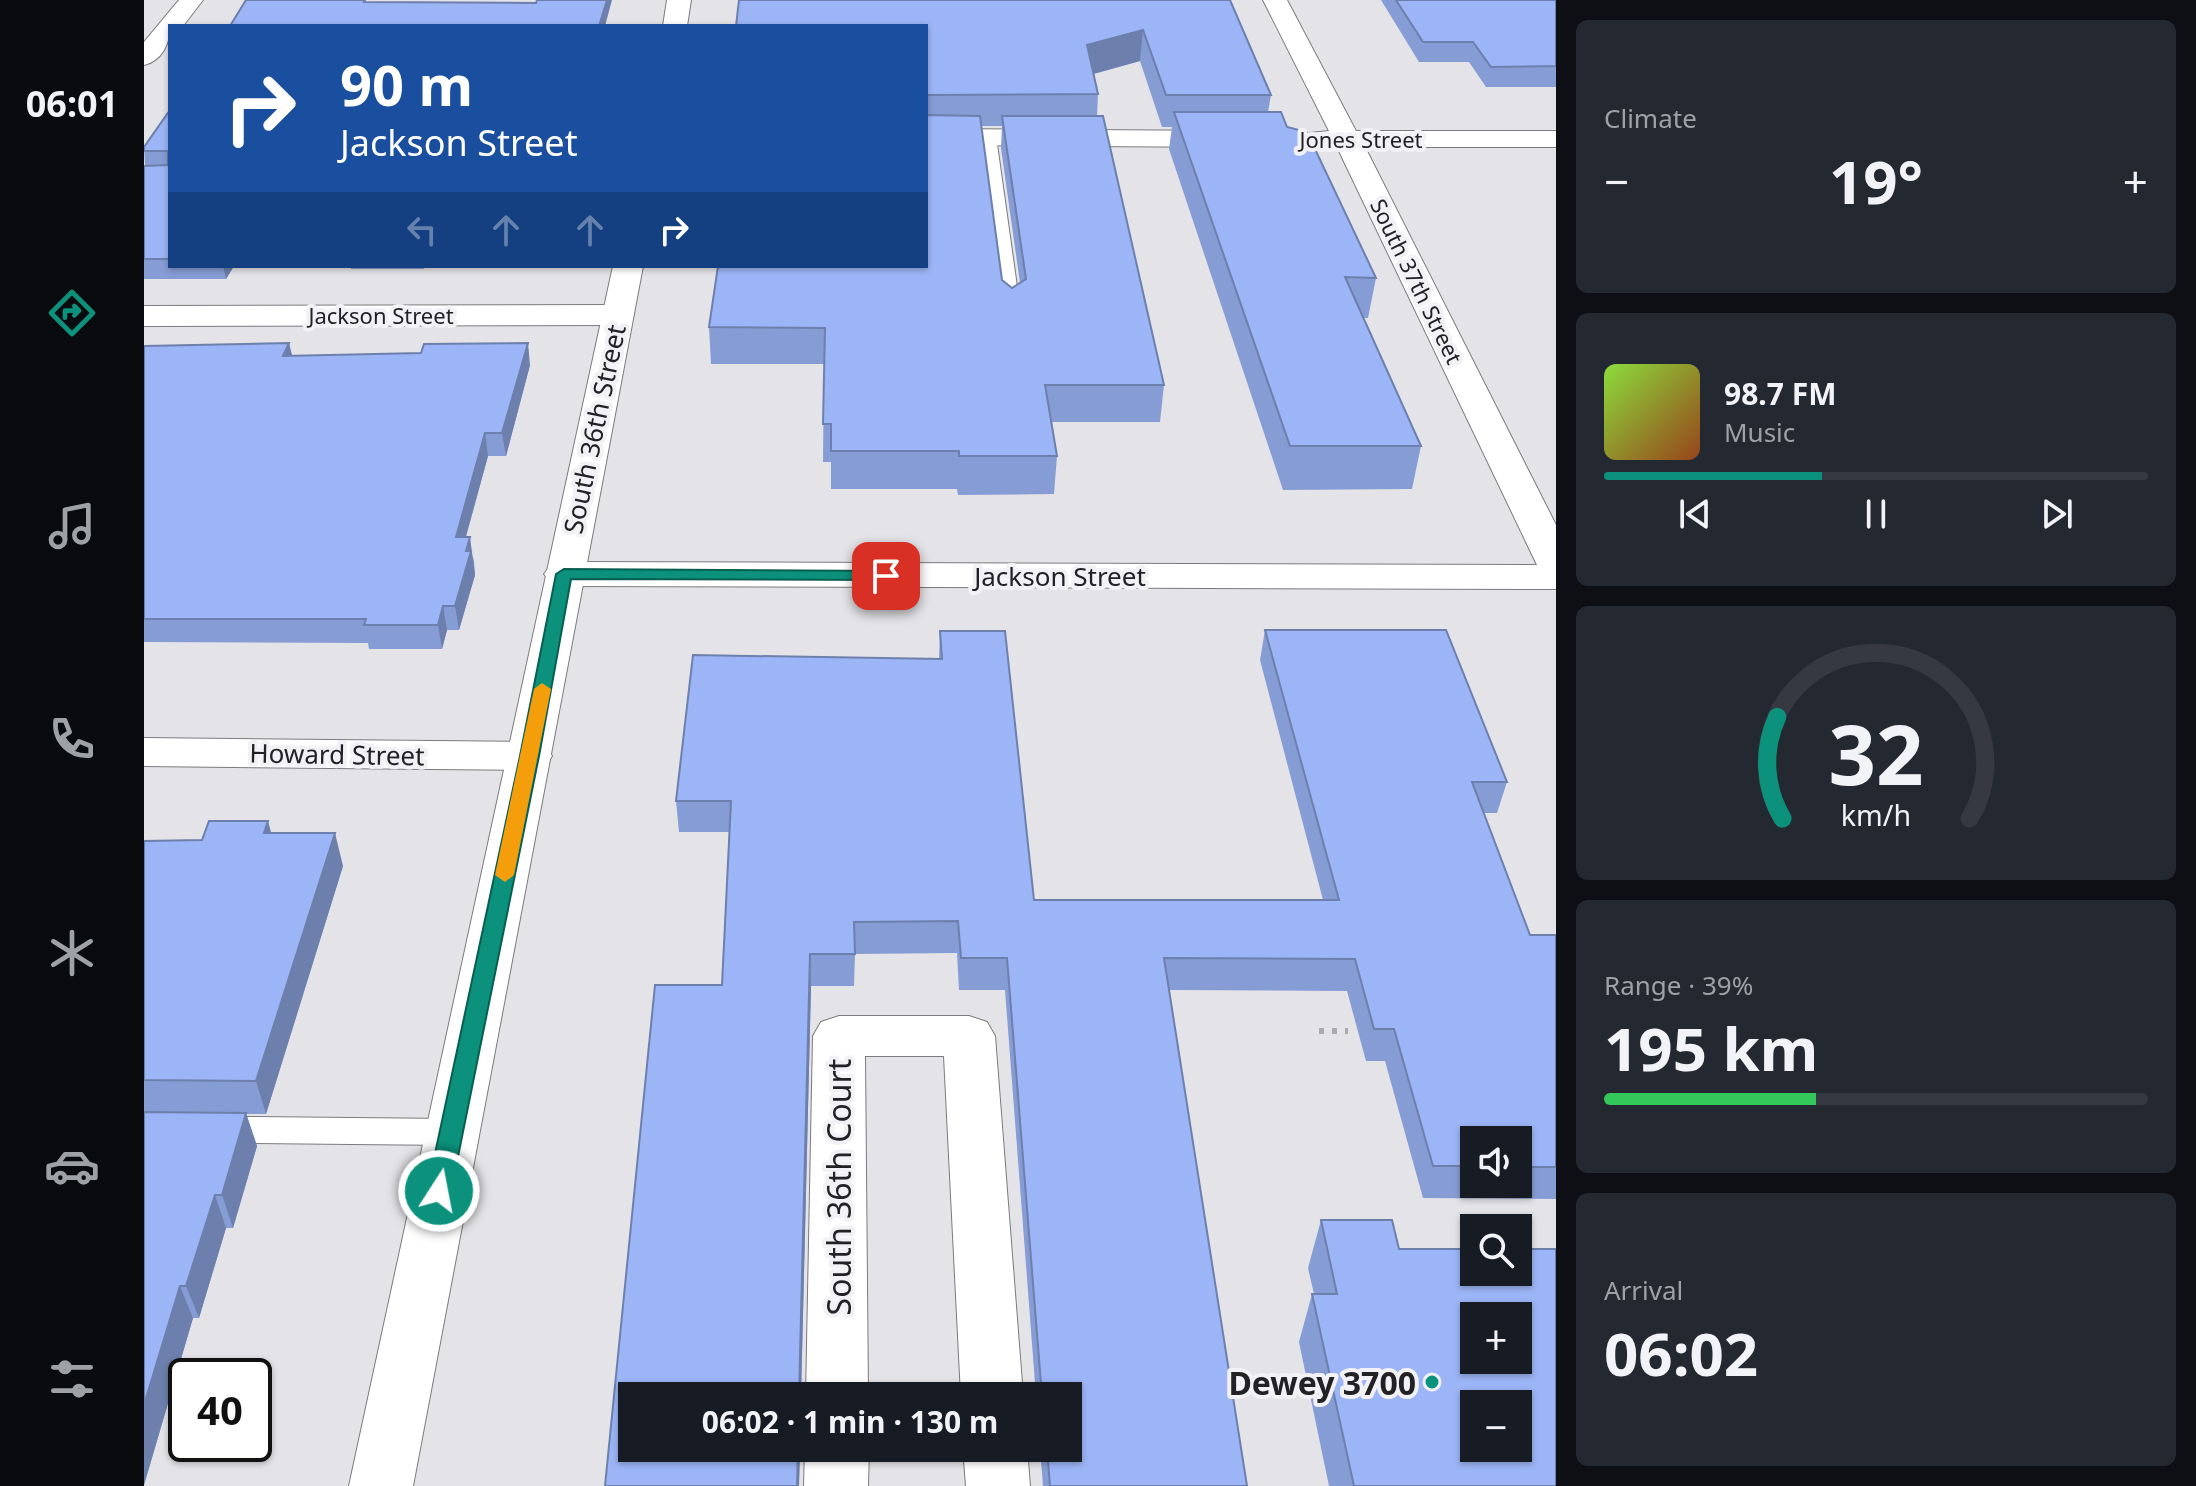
<!DOCTYPE html>
<html lang="en">
<head>
<meta charset="utf-8">
<style>
	body { margin:0; font-family:"Noto Sans",sans-serif; background:#242831; color:#f1f3f6; height:100vh; display:flex; flex-direction:column; font-size:30px; white-space:nowrap }
	* { box-sizing:border-box; margin:0 }
	p { font-size:26px; color:#9ea1a6 }
	.icon { flex:none; width:44px; height:44px; fill:none; stroke:currentColor; stroke-width:2; stroke-linecap:round; stroke-linejoin:round }
	.map { position:relative; flex:1; overflow:hidden }
	.drawer { display:flex; flex-direction:column; gap:20px; padding:20px; background:#0d0f14; width:640px }
	.drawer>* { flex:none }
	.banner { position:absolute; left:24px; top:24px; width:760px; height:244px; border-radius:0px; box-shadow:0 2px 6px #0004; background:#1a4fa0; color:#fff; overflow:hidden }
	.controls { position:absolute; left:1316px; top:1126px; display:grid; gap:16px }
	.controls a { display:grid; place-items:center; width:72px; height:72px; border-radius:0px; background:#171b24; box-shadow:0 2px 6px #0004; font-size:40px }
	.speed { position:absolute; left:24px; top:1358px; display:flex; gap:16px; font-size:40px; font-weight:700; text-align:center }
	.speed>* { display:grid; place-content:center; width:104px; height:104px; border-radius:50%; background:#171b24; box-shadow:0 2px 6px #0004; line-height:1 }
	.speed .limit { border:4px solid #111; border-radius:12px; background:#fff; color:#111 }
	.pin { position:absolute; display:grid; place-items:center; width:68px; height:68px; color:#fff; margin:-34px; border-radius:16px; box-shadow:0 4px 12px #0006 }
	.me { position:absolute; width:88px; margin:-44px; rotate:11deg; stroke-linejoin:round; filter:drop-shadow(0 0 6px #0008) }
	.turn { display:flex; align-items:center; gap:28px; height:168px; padding:0 40px; font-size:36px }
	.turn .icon { width:104px; height:104px; stroke-width:2.5 }
	.turn b { display:block; font-size:56px; line-height:68px }
	.lanes { display:flex; align-items:center; height:76px; padding:0 40px; background:#0003; justify-content:center; gap:40px; direction:ltr }
	.lanes .off { opacity:.35 }
	.big { font-size:60px; font-weight:700; line-height:1.1 }
	.drawer .tile { flex:1; display:flex; flex-direction:column; justify-content:center; gap:12px; min-width:0; padding:0 28px; border-radius:12px; background:#242831 }
	.drawer .dial { align-items:center; gap:0 }
	.dial svg { height:208px; overflow:visible; fill:none; stroke:#363941; stroke-width:7; stroke-linecap:round; text-anchor:middle }
	.dial text { fill:#f1f3f6; stroke:none }
	.song { display:flex; align-items:center; gap:24px }
	.cover { width:96px; height:96px; border-radius:12px; background:linear-gradient(135deg,hsl(90 70% 55%),hsl(20 70% 35%)) }
	.played { height:8px; border-radius:4px; background:linear-gradient(90deg,#0c927c 40%,#363941 40%) }
	.keys { display:flex; justify-content:space-around; direction:ltr }
	.heat { display:flex; justify-content:space-between; align-items:center; font-size:44px; direction:ltr }
	.charge { height:12px; border-radius:6px; background:linear-gradient(90deg,#34c759 39%,#363941 0) }
	.trip { position:absolute; left:474px; top:1382px; width:464px; height:80px; border-radius:0px; background:#171b24; box-shadow:0 2px 6px #0004; font-weight:700; line-height:80px; text-align:center }
	main { display:flex; flex:1; min-height:0 }
	.menu { display:flex; flex-direction:column; width:144px; justify-content:space-around; align-items:center; background:#090b0e; color:#9ea1a6 }
	.menu .icon { width:56px; height:56px }
	.menu .current { color:#0c927c }
	.menu b { font-size:36px; color:#f1f3f6 }
	.map>svg:first-child { display:block }
	.lines { fill:none; stroke-linecap:round; stroke-linejoin:round }
	.lane-casing { stroke:#7b7b7e; stroke-width:2 }
	.street-casing { stroke:#7b7b7e; stroke-width:2 }
	.secondary-casing { stroke:#7b7b7e; stroke-width:2 }
	.path { stroke:#aaaaad; stroke-width:6; stroke-dasharray:5 8; stroke-linecap:butt }
	.lane { fill:#fff; fill-rule:evenodd }
	.street { fill:#fff; fill-rule:evenodd }
	.secondary { fill:#fff; fill-rule:evenodd }
	.wall { fill:#869cd4; fill-rule:evenodd }
	.shaded-wall { fill:#6d7fac }
	.building { fill:#9cb5f6; stroke:#6d7fac; stroke-width:2; fill-rule:evenodd }
	.route { fill:#0c927c; stroke:#085f51; stroke-width:2 }
	.slow { fill:#f59e0b }
	.poi-dot { fill:#0c927c; stroke:#f2f1f5; stroke-width:3 }
	.labels { text-anchor:middle; dominant-baseline:central; stroke-width:8; stroke-linejoin:round; paint-order:stroke }
	.far-street-label { font-size:22px; fill:#222224; stroke:#f2f1f5 }
	.street-label { font-size:26px; fill:#222224; stroke:#f2f1f5 }
	.near-street-label { font-size:32px; fill:#222224; stroke:#f2f1f5 }
	.near-poi-label { font-size:32px; font-weight:bold; fill:#222224; stroke:#f2f1f5; text-anchor:end }
</style>
</head>
<body>
<main>
<nav class="menu">
<b>06:01</b>
<svg class="icon current" aria-label="directions" viewBox="0 0 24 24"><path d="M12 3l9 9-9 9-9-9zM9 14v-3h6M13 9l2 2-2 2"/></svg>
<svg class="icon" aria-label="music" viewBox="0 0 24 24"><path d="M9 18V5l10-2v13"/><circle cx="6" cy="18" r="3"/><circle cx="16" cy="16" r="3"/></svg>
<svg class="icon" aria-label="phone" viewBox="0 0 24 24"><path d="M5 4h4l2 5-3 2q2 4 5 5l2-3 5 2v4C11 20 4 13 5 4z"/></svg>
<svg class="icon" aria-label="climate" viewBox="0 0 24 24"><path d="M12 3v18M4 7l16 10M4 17L20 7"/></svg>
<svg class="icon" aria-label="car" viewBox="0 0 24 24"><path d="M5 17H2v-5l4-1 3-4h7l3 4 3 1v5h-3M9 17h6M6 11h13"/><circle cx="7" cy="17" r="2"/><circle cx="17" cy="17" r="2"/></svg>
<svg class="icon" aria-label="filters" viewBox="0 0 24 24"><path d="M4 7h16M4 17h16"/><circle cx="9" cy="7" r="2"/><circle cx="15" cy="17" r="2"/></svg>
</nav>
<div class="map">
<svg width="1412" height="1486" viewBox="0 0 1412 1486">
	<rect width="100%" height="100%" fill="#e4e4e8"/>
	<g class="lines">
		<g class="lane-casing">
			<path id="lane" d="M 844,132 L 852,137 L 877,315 L 868,321 L 859,315 L 836,137 Z
				M 0,1116 L 307,1119 L 318,1123 L 323,1132 L 318,1141 L 307,1145 L 0,1142 Z"/>
		</g>
		<g class="street-casing">
			<path id="street" d="M 35,0 L 59,0 L 39,26 L 26,26 C 26,43 18,61 0,65 L 0,42 Z
				M 1119,0 L 1143,0 L 1212,131 L 1412,131 L 1412,147 L 1221,147 L 1412,525 L 1412,589 L 420,586 L 406,582 L 400,574 L 406,566 L 420,562 L 1393,565 L 1193,147 L 1166,145 L 1162,139 L 1166,133 L 1185,131 Z
				M 782,129 L 1088,131 L 1098,133 L 1102,139 L 1098,145 L 1088,147 L 782,145 Z
				M 474,305 L 485,308 L 490,315 L 485,322 L 474,325 L 0,326 L 0,306 Z
				M 0,738 L 386,742 L 402,746 L 408,756 L 402,766 L 386,770 L 0,766 Z
				M 695,1016 L 825,1016 L 843,1022 L 851,1036 L 879,1396 L 817,1396 L 800,1056 L 721,1056 L 724,1396 L 662,1396 L 669,1036 L 677,1022 Z
				M 661,1448 L 725,1448 L 724,1486 L 660,1486 Z
				M 819,1448 L 883,1448 L 886,1486 L 822,1486 Z"/>
		</g>
		<g class="secondary-casing">
			<path id="secondary" d="M 523,0 L 547,0 L 543,26 L 519,26 Z
				M 469,266 L 499,266 L 269,1486 L 205,1486 Z"/>
		</g>
		<path class="path" d="M 1175,1031 L 1204,1031"/>
		<use href="#lane" class="lane"/>
		<use href="#street" class="street"/>
		<use href="#secondary" class="secondary"/>
	</g>
	<path class="wall" d="M 1086,0 L 1127,95 L 1124,112 L 1143,127 L 1232,278 L 1224,318 L 1219,318 L 1277,446 L 1268,489 L 1139,490 L 1025,149 L 1028,127 L 1018,127 L 996,61 L 950,74 L 954,94 L 953,116 L 1020,385 L 1016,422 L 908,422 L 913,456 L 910,494 L 814,495 L 813,489 L 687,489 L 687,462 L 679,462 L 680,364 L 567,364 L 565,327 L 782,266 L 782,26 ZM 837,126 L 858,126 L 857,148 L 876,283 L 868,288 L 858,280 Z
		M 1237,0 L 1412,0 L 1412,87 L 1342,87 L 1325,62 L 1275,62 Z
		M 26,110 L 26,266 L 90,266 L 82,279 L 0,279 L 0,166 L 1,166 L 0,147 Z
		M 206,266 L 281,266 L 280,269 L 207,269 Z
		M 145,343 L 148,355 L 386,365 L 362,456 L 344,456 L 322,537 L 330,561 L 331,575 L 315,630 L 303,630 L 298,649 L 225,649 L 224,643 L 0,642 L 0,346 Z
		M 1121,630 L 1302,630 L 1363,782 L 1353,813 L 1340,813 L 1386,935 L 1412,935 L 1412,1199 L 1279,1198 L 1241,1061 L 1222,1061 L 1203,991 L 1025,990 L 1103,1486 L 899,1486 L 896,1448 L 924,1448 L 924,1396 L 892,1396 L 861,990 L 815,990 L 813,953 L 711,954 L 710,986 L 667,986 L 657,1396 L 488,1396 L 488,1448 L 656,1448 L 655,1486 L 461,1486 L 511,985 L 578,985 L 585,832 L 535,832 L 532,801 L 549,655 L 795,659 L 796,631 L 861,631 L 890,900 L 1179,900 L 1116,660 ZM 1330,1140 L 1374,1140 L 1374,1184 L 1330,1184 Z
		M 127,833 L 199,866 L 122,1114 L 102,1114 L 113,1146 L 89,1228 L 82,1228 L 55,1318 L 49,1318 L 0,1485 L 0,841 L 58,840 Z
		M 1177,1220 L 1255,1249 L 1412,1486 L 1185,1486 L 1155,1342 L 1168,1294 L 1170,1294 L 1164,1268 Z"/>
	<path class="shaded-wall" d="M 463,0 L 468,0 L 461,26 L 455,26 Z
		M 999,30 L 996,61 L 941,76 L 943,45 Z
		M 79,266 L 90,266 L 82,279 Z
		M 145,343 L 150,365 L 139,356 Z
		M 384,343 L 386,365 L 362,456 L 358,433 Z
		M 341,433 L 344,456 L 315,561 L 312,537 Z
		M 326,537 L 331,575 L 315,630 L 311,606 Z
		M 299,606 L 303,630 L 298,649 L 294,625 Z
		M 124,821 L 133,854 L 120,833 Z
		M 191,833 L 199,866 L 122,1114 L 112,1081 Z
		M 666,954 L 667,986 L 657,1396 L 655,1396 Z
		M 102,1113 L 113,1146 L 89,1228 L 78,1195 Z
		M 71,1195 L 82,1228 L 55,1318 L 42,1286 Z
		M 36,1286 L 49,1318 L 0,1485 L 0,1405 Z
		M 654,1448 L 656,1448 L 655,1486 L 653,1486 Z"/>
	<path class="building" d="M 102,0 L 221,0 L 220,2 L 392,3 L 393,0 L 463,0 L 455,26 L 86,26 Z
		M 595,0 L 1086,0 L 1127,95 L 1022,95 L 999,30 L 943,45 L 954,94 L 782,95 L 782,26 L 592,26 Z
		M 1252,0 L 1412,0 L 1412,66 L 1347,67 L 1329,42 L 1279,42 Z
		M 26,110 L 26,259 L 0,259 L 0,166 L 24,165 L 24,151 L 0,151 L 0,147 Z
		M 1030,112 L 1137,112 L 1143,127 L 1163,132 L 1232,278 L 1201,277 L 1277,446 L 1146,446 Z
		M 782,115 L 836,116 L 858,280 L 868,288 L 882,279 L 858,116 L 959,116 L 1020,385 L 901,385 L 913,456 L 815,456 L 815,451 L 687,451 L 687,424 L 679,424 L 681,328 L 565,327 L 574,266 L 782,266 Z
		M 145,343 L 139,356 L 277,353 L 280,344 L 384,343 L 358,433 L 341,433 L 312,537 L 326,537 L 322,551 L 327,551 L 311,606 L 299,606 L 294,625 L 220,625 L 222,619 L 0,619 L 0,346 Z
		M 1121,630 L 1302,630 L 1363,782 L 1328,782 L 1386,935 L 1412,935 L 1412,1167 L 1374,1167 L 1374,1140 L 1330,1140 L 1330,1166 L 1289,1166 L 1250,1029 L 1230,1029 L 1211,959 L 1020,958 L 1103,1486 L 906,1486 L 903,1448 L 924,1448 L 924,1396 L 898,1396 L 863,958 L 817,958 L 814,921 L 710,922 L 711,954 L 666,954 L 655,1396 L 488,1396 L 488,1448 L 654,1448 L 653,1486 L 461,1486 L 511,985 L 578,985 L 587,801 L 532,801 L 549,655 L 798,659 L 796,631 L 861,631 L 890,900 L 1195,900 Z
		M 65,821 L 124,821 L 120,833 L 191,833 L 112,1081 L 0,1080 L 0,841 L 58,840 Z
		M 0,1112 L 102,1113 L 78,1195 L 71,1195 L 42,1286 L 36,1286 L 0,1405 Z
		M 1177,1220 L 1248,1220 L 1255,1249 L 1330,1249 L 1330,1272 L 1374,1272 L 1374,1249 L 1412,1249 L 1412,1486 L 1210,1486 L 1168,1294 L 1193,1294 ZM 1330,1316 L 1374,1316 L 1374,1360 L 1330,1360 ZM 1330,1404 L 1374,1404 L 1374,1448 L 1330,1448 Z"/>
	<path class="route" d="M 420,569 L 742,571 L 750,576 L 742,580 L 427,579 L 395,756 L 307,1191 L 303,1197 L 295,1200 L 287,1197 L 283,1191 L 376,756 L 412,574 Z"/>
	<path class="slow" d="M 398,683 L 407,689 L 370,875 L 361,882 L 351,875 L 390,689 Z"/>
	<circle class="poi-dot" cx="1288" cy="1382" r="8"/>
	<g class="labels">
		<g class="far-street-label">
			<text x="1217" y="139">Jones Street</text>
			<text transform="translate(1273 281) rotate(64)">South 37th Street</text>
			<text x="237" y="315">Jackson Street</text>
		</g>
		<g class="street-label">
			<text transform="translate(450 429) rotate(-78)">South 36th Street</text>
			<text x="916" y="576">Jackson Street</text>
			<text transform="translate(193 754) rotate(1)">Howard Street</text>
		</g>
		<g class="near-street-label">
			<text transform="translate(694 1187) rotate(-90)">South 36th Court</text>
		</g>
		<g class="near-poi-label">
			<text x="1272" y="1382">Dewey 3700</text>
		</g>
	</g>
</svg>
<div class="controls">
<a><svg class="icon" aria-label="sound" viewBox="0 0 24 24"><path d="M4 9h4l5-4v14l-5-4H4zM17 9q2 3 0 6"/></svg></a>
<a><svg class="icon" aria-label="search" viewBox="0 0 24 24"><circle cx="10" cy="10" r="6"/><path d="M15 15l6 6"/></svg></a>
<a>+</a>
<a>−</a>
</div>
<div class="speed"><div class="limit">40</div></div>
<div class="pin" style="left:742px;top:576px;background:#d93025"><svg class="icon" aria-label="arrive" viewBox="0 0 24 24"><path d="M6 21V4h12l-3 4 3 4H6"/></svg></div>
<svg class="me" style="left:295px;top:1191px" viewBox="-20 -20 40 40"><circle r="17" fill="#0c927c" stroke="#fff" stroke-width="3"/><path d="M0-11L8 9 0 5-8 9z" fill="#fff"/></svg>
<div class="trip">06:02 · 1 min · 130 m</div>
<div class="banner">
<div class="turn"><svg class="icon" aria-label="right" viewBox="0 0 24 24"><path d="M7 20v-9h11M14 6l5 5-5 5"/></svg><div><b>90 m</b>Jackson Street</div></div>
<div class="lanes"><svg class="icon off" aria-label="left" viewBox="0 0 24 24"><path d="M17 20v-9H6M10 6l-5 5 5 5"/></svg><svg class="icon off" aria-label="ahead" viewBox="0 0 24 24"><path d="M12 20V5M6 11l6-6 6 6"/></svg><svg class="icon off" aria-label="ahead" viewBox="0 0 24 24"><path d="M12 20V5M6 11l6-6 6 6"/></svg><svg class="icon" aria-label="right" viewBox="0 0 24 24"><path d="M7 20v-9h11M14 6l5 5-5 5"/></svg></div>
</div>
</div>
<section class="drawer">
<div class="tile"><p>Climate</p>
<div class="heat"><a>−</a><b class="big">19°</b><a>+</a></div>
</div>
<div class="tile">
<div class="song"><i class="cover"></i><div><b>98.7 FM</b><p>Music</p></div></div>
<div class="played"></div>
<div class="keys"><svg class="icon" aria-label="previous" viewBox="0 0 24 24"><path d="M18 5L8 12l10 7zM5 5v14"/></svg><svg class="icon" aria-label="pause" viewBox="0 0 24 24"><path d="M8 5v14M16 5v14"/></svg><svg class="icon" aria-label="next" viewBox="0 0 24 24"><path d="M6 5l10 7-10 7zM19 5v14"/></svg></div>
</div>
<div class="tile dial"><svg viewBox="0 0 100 80">
<path d="M14 69A42 42 0 1 1 86 69"/>
<path d="M14 69A42 42 0 0 1 12 30" stroke="#0c927c"/>
<text x="50" y="56" font-size="32" font-weight="700">32</text>
<text x="50" y="72" font-size="11">km/h</text>
</svg></div>
<div class="tile"><p>Range · 39%</p><b class="big">195 km</b><div class="charge"></div></div>
<div class="tile"><p>Arrival</p><b class="big">06:02</b></div>
</section>
</main>
</body>
</html>
